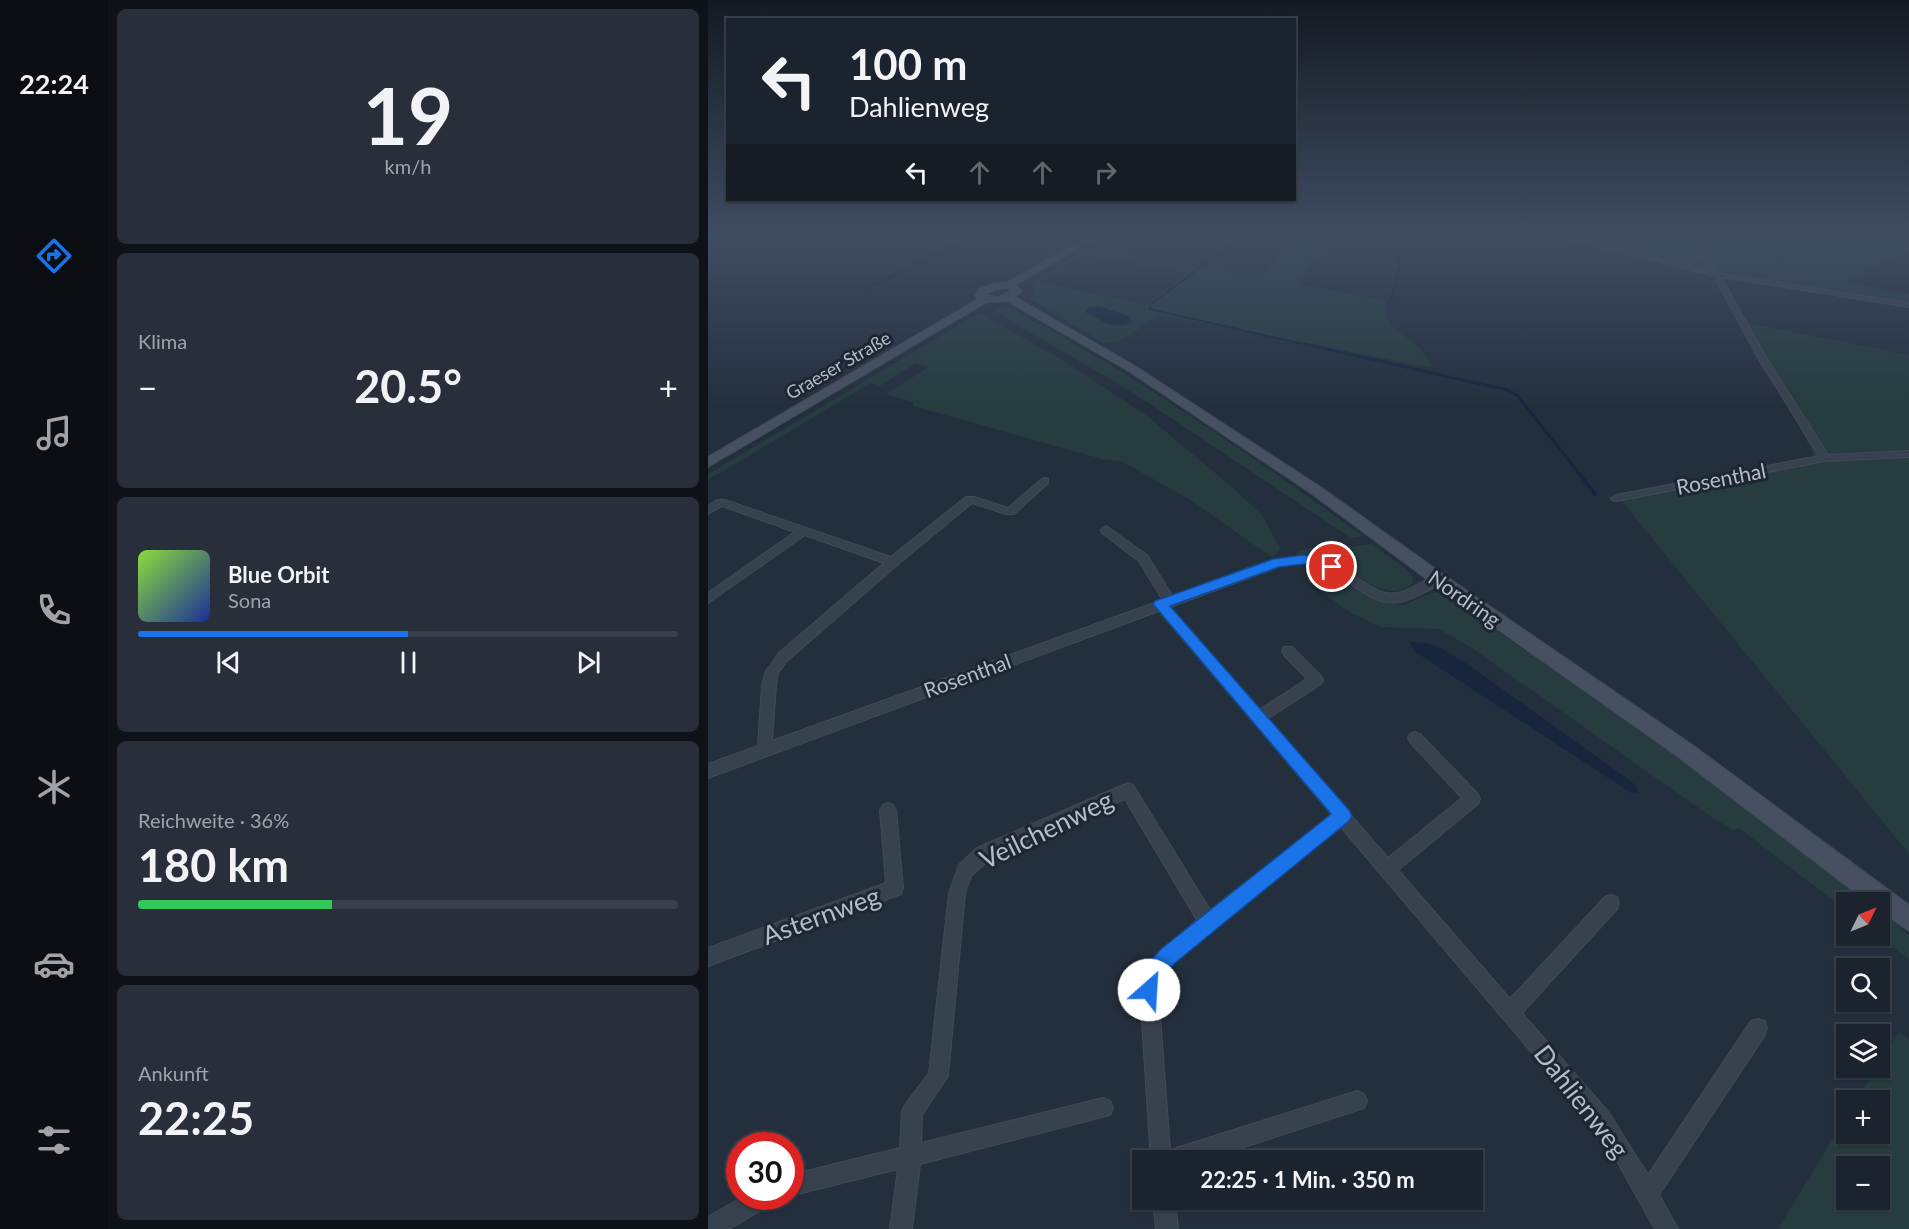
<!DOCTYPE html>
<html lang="de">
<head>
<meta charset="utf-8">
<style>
	body { margin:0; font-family:Lato,sans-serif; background:#282f3a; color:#f1f3f6; height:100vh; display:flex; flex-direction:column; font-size:22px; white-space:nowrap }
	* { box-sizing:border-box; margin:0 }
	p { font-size:20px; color:#a0a4aa }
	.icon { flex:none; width:33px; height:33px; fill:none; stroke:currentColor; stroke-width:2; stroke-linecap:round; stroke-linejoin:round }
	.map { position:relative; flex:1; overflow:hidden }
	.details { display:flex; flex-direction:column; gap:9px; padding:9px; background:#0f1319; width:600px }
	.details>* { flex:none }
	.top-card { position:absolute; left:18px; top:18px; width:570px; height:183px; border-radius:0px; box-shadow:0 2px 4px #0004,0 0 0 2px #39404a; background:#1b232e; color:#f1f3f6; overflow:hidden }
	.needle { width:39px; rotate:47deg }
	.tools { position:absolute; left:1128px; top:892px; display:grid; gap:12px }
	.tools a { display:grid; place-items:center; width:54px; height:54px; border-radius:0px; background:#1b232e; box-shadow:0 2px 4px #0004,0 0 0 2px #39404a; font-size:30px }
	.speed { position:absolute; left:18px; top:1132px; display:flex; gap:12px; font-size:30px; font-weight:700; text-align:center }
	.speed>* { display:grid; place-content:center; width:78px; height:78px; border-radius:50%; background:#1b232e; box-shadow:0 2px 4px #0004,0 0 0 2px #39404a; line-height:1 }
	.speed .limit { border:9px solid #d22; background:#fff; color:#111 }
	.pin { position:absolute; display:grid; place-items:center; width:51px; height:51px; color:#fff; margin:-26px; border:3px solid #fff; border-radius:50%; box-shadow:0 2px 6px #0007 }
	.me { position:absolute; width:66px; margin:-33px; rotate:26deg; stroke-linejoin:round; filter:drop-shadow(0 0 4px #0008) }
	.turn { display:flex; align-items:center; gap:21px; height:126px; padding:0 24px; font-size:27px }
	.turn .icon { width:78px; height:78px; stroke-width:2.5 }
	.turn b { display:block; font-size:42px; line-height:51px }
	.lanes { display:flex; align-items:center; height:57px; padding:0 24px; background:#0003; justify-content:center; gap:30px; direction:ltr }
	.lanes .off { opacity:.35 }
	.big { font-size:45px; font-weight:700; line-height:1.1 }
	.details .tile { flex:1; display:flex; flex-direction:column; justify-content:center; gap:9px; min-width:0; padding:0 21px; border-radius:9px; background:#282f3a }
	.details .dial { align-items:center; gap:0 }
	.dial b { font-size:78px; line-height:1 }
	.song { display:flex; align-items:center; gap:18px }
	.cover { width:72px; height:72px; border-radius:9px; background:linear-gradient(135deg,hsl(90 70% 55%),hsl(230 70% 35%)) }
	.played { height:6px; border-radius:3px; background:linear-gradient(90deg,#1a73e8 50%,#39404a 50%) }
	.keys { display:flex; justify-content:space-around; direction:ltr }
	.heat { display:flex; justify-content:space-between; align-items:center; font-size:33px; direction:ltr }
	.charge { height:9px; border-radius:4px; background:linear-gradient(90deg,#34c759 36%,#39404a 0) }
	.trip { position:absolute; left:424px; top:1150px; width:351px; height:60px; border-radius:0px; background:#1b232e; box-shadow:0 2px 4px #0004,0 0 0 2px #39404a; font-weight:700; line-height:60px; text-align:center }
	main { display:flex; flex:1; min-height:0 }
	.tab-bar { display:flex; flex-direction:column; width:108px; justify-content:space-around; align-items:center; background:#0b0e12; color:#a0a4aa }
	.tab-bar .icon { width:42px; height:42px }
	.tab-bar .on { color:#1a73e8 }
	.tab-bar b { font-size:27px; color:#f1f3f6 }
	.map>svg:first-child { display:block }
	.green { fill:#263c3f; fill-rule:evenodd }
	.water { fill:#17263c }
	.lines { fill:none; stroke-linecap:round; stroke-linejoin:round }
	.stream-far2 { stroke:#17263c; stroke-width:2 }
	.stream-far1 { stroke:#17263c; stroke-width:3 }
	.stream { stroke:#17263c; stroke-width:4 }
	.street-casing { stroke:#414a57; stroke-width:2 }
	.secondary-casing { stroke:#414a57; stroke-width:2 }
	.street { fill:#38414e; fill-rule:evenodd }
	.secondary { fill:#465061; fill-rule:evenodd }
	.route { fill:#1a73e8; stroke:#114b97; stroke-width:1.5 }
	.labels { text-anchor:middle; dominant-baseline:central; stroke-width:6; stroke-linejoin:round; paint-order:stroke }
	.far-street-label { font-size:18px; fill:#b4bcc9; stroke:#1d2633 }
	.street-label { font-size:21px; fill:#b4bcc9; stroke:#1d2633 }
	.near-street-label { font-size:26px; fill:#b4bcc9; stroke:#1d2633 }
</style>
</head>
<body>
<main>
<nav class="tab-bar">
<b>22:24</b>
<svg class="icon on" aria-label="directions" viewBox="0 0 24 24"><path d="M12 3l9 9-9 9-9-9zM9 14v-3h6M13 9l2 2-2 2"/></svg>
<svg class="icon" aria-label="music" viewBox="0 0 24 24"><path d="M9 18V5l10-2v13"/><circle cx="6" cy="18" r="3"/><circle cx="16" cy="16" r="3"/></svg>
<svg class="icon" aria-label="phone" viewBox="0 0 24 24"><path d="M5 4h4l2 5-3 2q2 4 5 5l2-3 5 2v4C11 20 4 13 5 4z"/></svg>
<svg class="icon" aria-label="climate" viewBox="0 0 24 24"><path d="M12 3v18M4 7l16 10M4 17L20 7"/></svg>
<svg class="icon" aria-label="car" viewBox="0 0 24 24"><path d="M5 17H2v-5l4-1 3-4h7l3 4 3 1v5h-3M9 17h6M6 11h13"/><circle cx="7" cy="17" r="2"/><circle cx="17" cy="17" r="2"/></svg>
<svg class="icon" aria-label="filters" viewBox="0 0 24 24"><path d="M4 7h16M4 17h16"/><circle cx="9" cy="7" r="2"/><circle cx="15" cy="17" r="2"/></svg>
</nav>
<section class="details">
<div class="tile dial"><b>19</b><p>km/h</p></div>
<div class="tile"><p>Klima</p>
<div class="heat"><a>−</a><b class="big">20.5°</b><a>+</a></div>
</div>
<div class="tile">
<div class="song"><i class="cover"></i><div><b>Blue Orbit</b><p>Sona</p></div></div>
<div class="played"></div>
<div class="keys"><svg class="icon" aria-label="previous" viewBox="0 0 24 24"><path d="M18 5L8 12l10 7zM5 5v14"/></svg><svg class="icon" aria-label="pause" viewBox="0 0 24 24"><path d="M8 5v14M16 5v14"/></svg><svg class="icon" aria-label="next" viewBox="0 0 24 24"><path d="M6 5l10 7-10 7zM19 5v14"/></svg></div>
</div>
<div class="tile"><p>Reichweite · 36%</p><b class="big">180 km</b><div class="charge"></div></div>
<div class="tile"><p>Ankunft</p><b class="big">22:25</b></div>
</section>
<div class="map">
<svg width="1201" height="1229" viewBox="0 0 1201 1229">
	<rect width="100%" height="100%" fill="#242f3e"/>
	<path class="green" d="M 589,234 L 620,239 L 590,284 L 678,301 C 672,327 701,336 715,352 C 719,356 722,363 725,368 L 452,315 L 410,342 L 395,343 L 322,299 L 327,294 L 324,283 L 350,266 L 355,267 L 332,282 L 438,305 L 480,273 L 376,254 L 358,264 L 353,264 L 377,249 L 553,278 Z
		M 849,234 L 1201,234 L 1201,253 L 1198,252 L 1138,282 L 1201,294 L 1201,304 L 1004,274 Z
		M 298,306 C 424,372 540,453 655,536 L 643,538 L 422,391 L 286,311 Z
		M 271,313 L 359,363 L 438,415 L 525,488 L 555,516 L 572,549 L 565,558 L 484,501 L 413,461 L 394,459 L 205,406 L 205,402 L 178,394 L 221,367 L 208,363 L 172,386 L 163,383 L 0,480 L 0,474 Z
		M 1039,323 L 1201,355 L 1201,854 L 913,500 L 1107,457 Z
		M 621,538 L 644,547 L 663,544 L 697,568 L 705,577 L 705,582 C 680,608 643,568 619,559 C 609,555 600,556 590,556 L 590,551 L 606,547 Z
		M 614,569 L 657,595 L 682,604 L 695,605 L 729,591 L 736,594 L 1009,785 L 1162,903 L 1138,903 L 1138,910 L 1031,828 L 1024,830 L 999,814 L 764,648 L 731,629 L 673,627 L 643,613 L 601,583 L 598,575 L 600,570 Z
		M 1172,911 L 1201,935 L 1201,960 L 1171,936 Z
		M 1191,1032 L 1201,1040 L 1201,1229 L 1070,1229 L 1138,1117 L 1138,1134 L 1172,1134 L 1172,1101 L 1148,1101 L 1169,1068 L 1172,1068 L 1172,1063 ZM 1138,1167 L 1172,1167 L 1172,1200 L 1138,1200 Z"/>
	<path class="water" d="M 390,306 L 421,316 L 425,322 C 407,332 394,320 377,312 L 380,308 Z
		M 702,642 L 720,643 L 735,649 L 765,668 L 924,782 L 929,788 L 930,793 L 922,792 L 715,657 L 706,651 Z"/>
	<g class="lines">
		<path class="stream-far2" d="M 538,234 L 443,304 L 441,309 L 604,346
			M 683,234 C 698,255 690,276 683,299
			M 0,238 L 12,234
			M 157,289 L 271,234"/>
		<path class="stream-far1" d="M 597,344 L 733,375
			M 736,376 L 797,389 L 809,395 L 884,490"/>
		<path class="stream" d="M 883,489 L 887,494"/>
		<g class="street-casing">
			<path id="street" d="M 844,234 L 852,234 L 1003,271 L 983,234 L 989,234 L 1010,273 L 1201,303 L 1201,307 L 1013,277 L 1057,356 L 1120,455 L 1201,451 L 1201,457 L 1117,461 L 908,501 L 904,500 L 903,498 L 908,495 L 1111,456 L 1049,356 L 1006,276 Z
				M 337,478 L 340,479 L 340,483 L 306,514 L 298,514 L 264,503 L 189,565 L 79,661 L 70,673 L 68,685 L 64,741 L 446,603 L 448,601 L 455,600 L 431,561 L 394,533 L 393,530 L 398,526 L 439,555 L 465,597 C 503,583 581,545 618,560 C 637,567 663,591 679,593 C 700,597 720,573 734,576 L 736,579 L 734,582 C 721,590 707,599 692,602 C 660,607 638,574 609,565 C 597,561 584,564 573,566 L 462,607 L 551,710 L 599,679 L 576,655 L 574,651 L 576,647 L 584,647 L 613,676 L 615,680 L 613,684 L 559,719 L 680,858 L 754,798 L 702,742 L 700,738 L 702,734 L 707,732 L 712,734 L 770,794 L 772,799 L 770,804 L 690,870 L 802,999 L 897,897 L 903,895 L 909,897 L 911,903 L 909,909 L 814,1013 L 901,1113 L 940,1175 L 1043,1021 L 1050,1019 L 1057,1021 L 1059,1028 L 1057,1035 L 951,1195 L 970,1229 L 947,1229 L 905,1154 L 887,1127 L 633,827 L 506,928 L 466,962 L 454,977 L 450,990 L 462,1150 L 649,1091 L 656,1094 L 659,1101 L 656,1108 L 493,1161 L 443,1161 L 432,990 L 440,966 L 454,950 L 489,920 L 417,799 L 281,860 L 263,876 L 257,893 L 240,1076 L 214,1115 L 213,1143 L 395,1098 L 402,1101 L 405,1108 L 402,1115 L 212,1164 L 204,1229 L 182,1229 L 190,1169 L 82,1196 L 82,1175 L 192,1148 L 194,1112 L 197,1105 L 221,1073 L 241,893 L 251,865 L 269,848 L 420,783 L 425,785 L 502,910 L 624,815 L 451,611 L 0,778 L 0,764 L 50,746 L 54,685 L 58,671 L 71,653 L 176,563 L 97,535 L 0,603 L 0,593 L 87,532 L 14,506 L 0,514 L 0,506 L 9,500 L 17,500 L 183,557 L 258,497 L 266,497 L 300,508 L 334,479 Z
				M 180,803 L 185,805 L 188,810 L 195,888 L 193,894 L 0,966 L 0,948 L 178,883 L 172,810 L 175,805 Z
				M 35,1197 L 67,1197 L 63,1204 L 21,1229 L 0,1229 L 0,1217 Z
				M 445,1200 L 467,1200 L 470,1229 L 448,1229 Z"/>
		</g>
		<g class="secondary-casing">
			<path id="secondary" d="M 385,234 L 394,234 L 308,285 L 314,291 L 307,297 L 427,366 L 614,488 L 736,575 L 983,744 L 1201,905 L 1201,931 L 1172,911 L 1172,903 L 1161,903 L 969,756 L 724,583 L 604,494 L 419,370 L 299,301 L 279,302 L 0,467 L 0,457 L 270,299 L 267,296 L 271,289 L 287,283 L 300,282 ZM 300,288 L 303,291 L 291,297 L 277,295 L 288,289 Z"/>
		</g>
		<use href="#street" class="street"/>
		<use href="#secondary" class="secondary"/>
	</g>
	<linearGradient id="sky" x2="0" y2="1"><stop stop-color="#141a22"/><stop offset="0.58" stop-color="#3f4d63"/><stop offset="1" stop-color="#3f4d63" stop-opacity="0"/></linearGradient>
	<rect width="1201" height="406" fill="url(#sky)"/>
	<path class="route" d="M 596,555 L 619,559 L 630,567 L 624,572 L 596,564 L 571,567 L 462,606 L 641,810 L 644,816 L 641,821 L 467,963 L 454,977 L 448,997 L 441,1000 L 433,997 L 430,990 L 439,965 L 453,949 L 623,814 L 445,604 L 447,601 L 565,559 Z"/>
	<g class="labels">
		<g class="far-street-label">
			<text transform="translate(130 365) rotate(-30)">Graeser Straße</text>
		</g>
		<g class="street-label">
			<text transform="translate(1013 478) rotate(-11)">Rosenthal</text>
			<text transform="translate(757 598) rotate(35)">Nordring</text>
			<text transform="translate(259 675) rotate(-20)">Rosenthal</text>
		</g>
		<g class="near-street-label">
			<text transform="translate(338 829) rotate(-26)">Veilchenweg</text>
			<text transform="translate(113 915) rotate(-20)">Asternweg</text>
			<text transform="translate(874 1101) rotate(52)">Dahlienweg</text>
		</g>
	</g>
</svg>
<div class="tools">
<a><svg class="needle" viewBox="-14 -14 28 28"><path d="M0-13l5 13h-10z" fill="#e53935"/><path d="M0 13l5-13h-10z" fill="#a0a4aa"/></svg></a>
<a><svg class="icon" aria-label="search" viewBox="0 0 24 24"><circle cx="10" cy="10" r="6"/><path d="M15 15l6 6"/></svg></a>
<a><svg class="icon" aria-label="layers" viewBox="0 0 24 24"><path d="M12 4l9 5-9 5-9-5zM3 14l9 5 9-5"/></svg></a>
<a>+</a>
<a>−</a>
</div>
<div class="speed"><div class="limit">30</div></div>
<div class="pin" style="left:624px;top:567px;background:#d93025"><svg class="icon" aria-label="arrive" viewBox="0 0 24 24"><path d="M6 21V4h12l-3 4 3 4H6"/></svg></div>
<svg class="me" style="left:441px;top:990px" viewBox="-20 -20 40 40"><circle r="19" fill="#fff"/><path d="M0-13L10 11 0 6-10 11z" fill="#1a73e8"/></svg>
<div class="trip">22:25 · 1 Min. · 350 m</div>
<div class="top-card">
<div class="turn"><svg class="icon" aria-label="left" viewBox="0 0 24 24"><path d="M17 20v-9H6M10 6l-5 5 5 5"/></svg><div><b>100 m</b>Dahlienweg</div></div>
<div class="lanes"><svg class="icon" aria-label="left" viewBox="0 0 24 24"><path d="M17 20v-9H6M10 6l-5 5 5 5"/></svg><svg class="icon off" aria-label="ahead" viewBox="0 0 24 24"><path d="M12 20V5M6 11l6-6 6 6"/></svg><svg class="icon off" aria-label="ahead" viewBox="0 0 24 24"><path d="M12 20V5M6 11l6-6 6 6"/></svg><svg class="icon off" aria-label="right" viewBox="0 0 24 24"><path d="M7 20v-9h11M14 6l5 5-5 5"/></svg></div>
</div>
</div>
</main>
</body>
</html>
